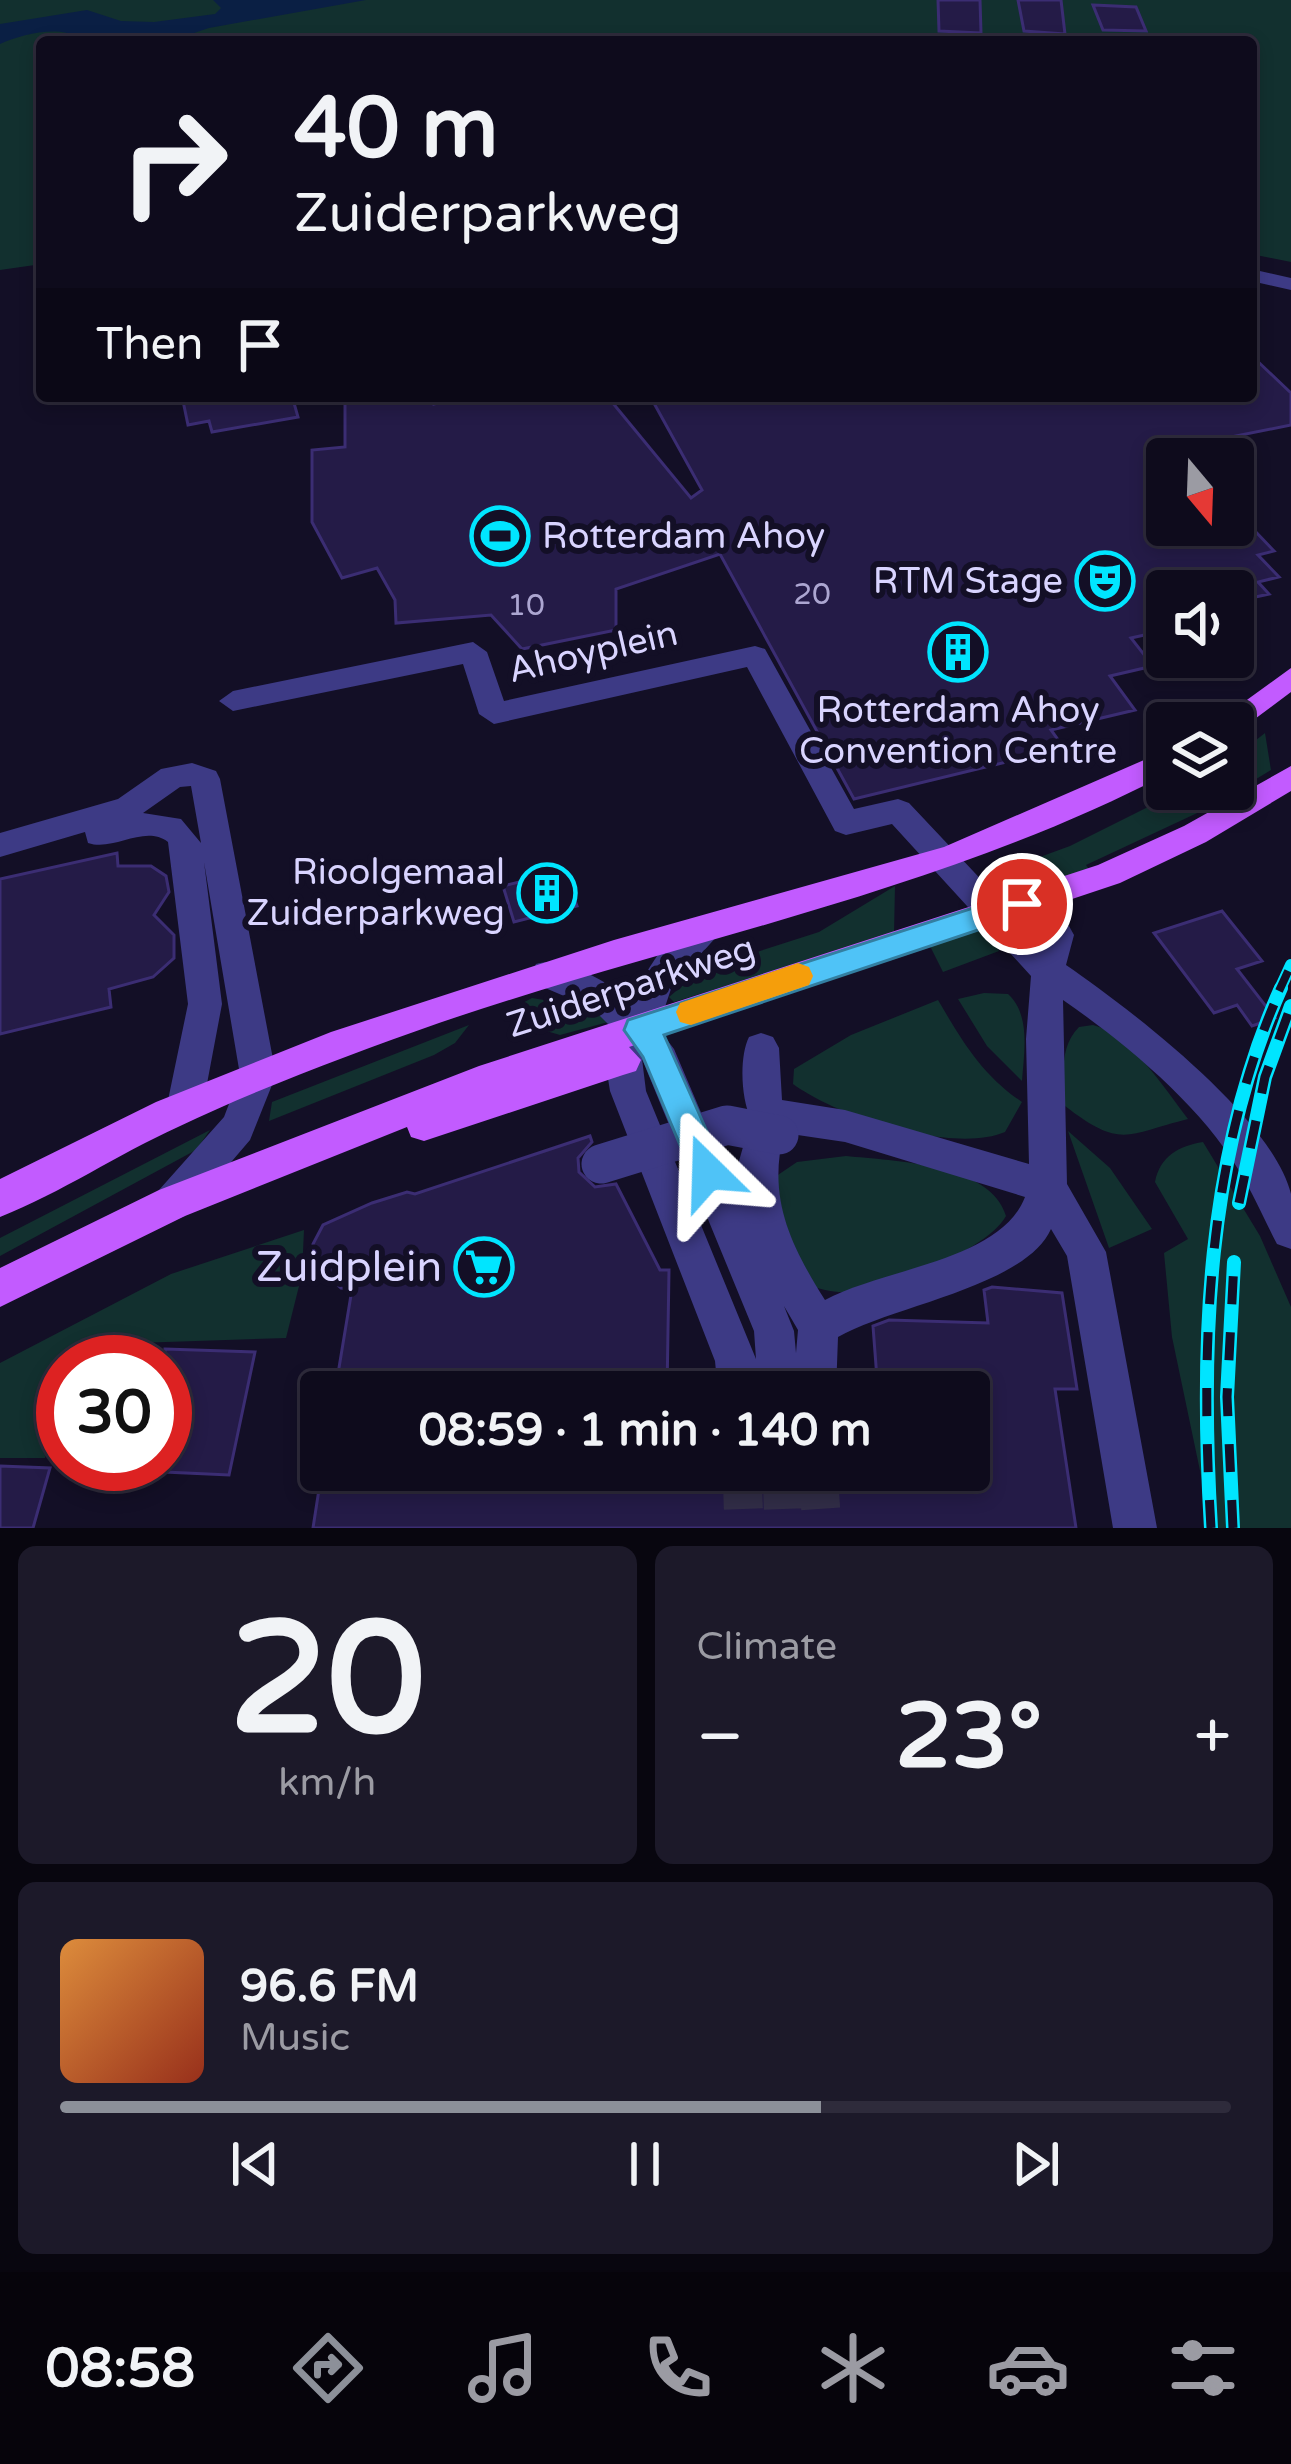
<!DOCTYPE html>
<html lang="en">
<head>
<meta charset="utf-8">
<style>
	body { margin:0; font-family:"Varela Round",sans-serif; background:#1c1929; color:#f1f3f6; height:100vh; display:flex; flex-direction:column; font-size:45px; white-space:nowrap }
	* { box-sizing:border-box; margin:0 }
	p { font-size:39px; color:#9b9ba3 }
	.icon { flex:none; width:66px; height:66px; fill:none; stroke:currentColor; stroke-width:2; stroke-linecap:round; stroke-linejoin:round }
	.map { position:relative; height:1528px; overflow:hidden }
	.panel { display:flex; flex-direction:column; gap:18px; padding:18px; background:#08060f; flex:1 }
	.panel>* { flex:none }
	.banner { position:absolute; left:36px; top:36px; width:1221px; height:366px; border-radius:12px; box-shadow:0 6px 18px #0003,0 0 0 3px #2e2b3b; background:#0e0b1c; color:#f1f3f6; overflow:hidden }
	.needle { width:78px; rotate:161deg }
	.controls { position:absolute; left:1146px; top:438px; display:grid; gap:24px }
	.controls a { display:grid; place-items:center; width:108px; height:108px; border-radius:12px; background:#0e0b1c; box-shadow:0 6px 18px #0003,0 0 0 3px #2e2b3b; font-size:60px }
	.speed { position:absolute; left:36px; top:1335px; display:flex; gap:24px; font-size:60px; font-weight:700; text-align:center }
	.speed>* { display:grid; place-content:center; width:156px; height:156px; border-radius:50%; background:#0e0b1c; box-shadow:0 6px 18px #0003,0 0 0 3px #2e2b3b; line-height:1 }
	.speed .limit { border:18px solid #d22; background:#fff; color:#111 }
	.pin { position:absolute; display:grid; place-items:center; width:102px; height:102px; color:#fff; margin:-51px; border:6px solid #fff; border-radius:50%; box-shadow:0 3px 12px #0007 }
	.me { position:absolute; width:132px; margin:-66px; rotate:338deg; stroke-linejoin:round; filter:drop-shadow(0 0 9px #0008) }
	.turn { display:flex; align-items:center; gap:42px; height:252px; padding:0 60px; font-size:54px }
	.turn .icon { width:156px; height:156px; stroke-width:2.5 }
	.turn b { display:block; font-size:84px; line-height:102px }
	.then { display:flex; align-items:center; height:114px; padding:0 60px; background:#0003; gap:24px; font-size:45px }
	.big { font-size:90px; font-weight:700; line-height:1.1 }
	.panel .card { flex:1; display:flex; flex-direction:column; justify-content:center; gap:18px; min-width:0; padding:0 42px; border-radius:18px; background:#1c1929 }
	.panel .dial { align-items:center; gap:0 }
	.dial b { font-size:156px; line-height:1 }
	.song { display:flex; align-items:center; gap:36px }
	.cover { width:144px; height:144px; border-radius:18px; background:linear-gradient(135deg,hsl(30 70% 55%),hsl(10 70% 35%)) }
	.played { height:12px; border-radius:6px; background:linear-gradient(90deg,#8c9099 65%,#2e2b3b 65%) }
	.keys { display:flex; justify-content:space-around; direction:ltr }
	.heat { display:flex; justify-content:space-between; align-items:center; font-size:66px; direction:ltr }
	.panel .tiles { flex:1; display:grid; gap:18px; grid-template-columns:1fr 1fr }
	.card:last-child { grid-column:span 2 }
	.trip { position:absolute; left:300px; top:1371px; width:690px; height:120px; border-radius:12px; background:#0e0b1c; box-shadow:0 6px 18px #0003,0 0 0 3px #2e2b3b; font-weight:700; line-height:120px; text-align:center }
	.dock { display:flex; height:192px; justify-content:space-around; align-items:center; background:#06040b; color:#9b9ba3 }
	.dock .icon { width:84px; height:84px }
	.dock .current { color:#8c9099 }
	.dock b { font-size:54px; color:#f1f3f6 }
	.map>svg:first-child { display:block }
	.green { fill:#12302f }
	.water { fill:#0a1f44 }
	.building { fill:#241b47; stroke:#3b2d73; stroke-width:3 }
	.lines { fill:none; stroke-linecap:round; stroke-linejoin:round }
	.minor-tunnel { stroke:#312d47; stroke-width:39; stroke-dasharray:39 20; stroke-linecap:butt }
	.minor { fill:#3d3a85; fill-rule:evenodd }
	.major { fill:#c25bff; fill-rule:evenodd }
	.rail-far1-casing { stroke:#00e5ff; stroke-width:12 }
	.rail-casing { stroke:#00e5ff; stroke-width:14 }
	.rail-far1 { stroke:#130f26; stroke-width:8; stroke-dasharray:22; stroke-linecap:butt }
	.rail { stroke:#130f26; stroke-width:9; stroke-dasharray:28; stroke-linecap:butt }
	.minor-bridge { stroke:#3d3a85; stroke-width:39 }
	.route { fill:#4fc3f7; stroke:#337fa1; stroke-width:3 }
	.slow { fill:#f59e0b }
	.labels { text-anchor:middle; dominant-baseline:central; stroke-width:12; stroke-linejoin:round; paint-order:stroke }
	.number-label { font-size:30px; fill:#aca6d1 }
	.poi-label { font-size:36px; fill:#d9d4ff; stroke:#130f26; text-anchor:end }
	.street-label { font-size:36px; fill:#d9d4ff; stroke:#130f26 }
	.near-poi-label { font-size:42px; fill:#d9d4ff; stroke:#130f26; text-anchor:end }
</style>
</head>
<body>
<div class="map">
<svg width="1291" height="1528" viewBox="0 0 1291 1528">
	<rect width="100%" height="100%" fill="#130f26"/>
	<path class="green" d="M 0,0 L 1291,0 L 1291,262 L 1251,254 L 1251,42 L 42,42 L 42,264 L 0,270 Z
		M 1265,733 L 1271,770 L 1210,807 L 1086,865 L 1090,871 L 1028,892 L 1004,870 L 1070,846 L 1184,789 L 1233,789 L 1233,758 Z
		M 895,886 L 894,934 L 674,1002 L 669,997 L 701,970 L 819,932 Z
		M 983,925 L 999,951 L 943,972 L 929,944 Z
		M 984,993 L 1008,994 C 1031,1015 1024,1053 1022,1081 L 987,1046 L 958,999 Z
		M 532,998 L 592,1008 L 612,1021 L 560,1035 L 512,1021 L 517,1006 Z
		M 938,1000 C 962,1041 982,1075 1022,1102 L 1005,1132 C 953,1154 838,1117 793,1084 L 794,1069 L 851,1035 Z
		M 469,1025 L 455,1043 L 434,1055 L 269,1121 L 272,1102 Z
		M 1093,1025 C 1131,1035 1165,1089 1188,1119 C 1127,1134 1122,1150 1065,1106 C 1064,1079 1058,1048 1079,1027 Z
		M 210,1130 L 196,1150 L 0,1256 L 0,1238 Z
		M 1068,1131 L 1110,1168 L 1152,1229 L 1109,1248 Z
		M 1203,1142 L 1260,1236 L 1291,1307 L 1291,1528 L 1212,1528 L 1172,1337 L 1164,1253 L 1188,1239 L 1155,1182 C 1160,1156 1179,1146 1203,1142 Z
		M 846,1156 C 893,1161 991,1163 1006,1216 C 989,1248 895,1287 859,1291 C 838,1294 823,1291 804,1283 L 772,1179 L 797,1162 Z
		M 304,1230 L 302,1274 L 286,1338 L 136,1343 L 128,1362 L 63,1362 L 63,1412 L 59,1413 L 45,1458 L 0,1458 L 0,1363 L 171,1274 Z"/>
	<path class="water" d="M 213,0 L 366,0 L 209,28 L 167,42 L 66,42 L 80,38 C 58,25 23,34 0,44 L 0,24 L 87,10 L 121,21 L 154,22 L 215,14 L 221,8 Z"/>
	<path class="building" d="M 938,0 L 980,0 L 981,33 L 939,31 Z
		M 1018,0 L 1061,0 L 1065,34 L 1024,31 Z
		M 1093,5 L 1136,7 L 1146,31 L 1103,30 Z
		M 1251,355 L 1291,393 L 1291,425 L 1181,447 L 1192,459 L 1167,459 L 1167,525 L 1233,525 L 1233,508 L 1274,551 L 1258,555 L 1279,577 L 1258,582 L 1269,594 L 1233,602 L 1233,591 L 1167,591 L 1167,630 L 1131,638 L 1153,666 L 1110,676 L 1135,710 L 1051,730 L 1064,748 L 854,799 L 720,554 L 616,589 L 616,630 L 522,649 L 491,615 L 396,623 L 395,600 L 377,568 L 342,578 L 312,522 L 312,450 L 345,447 L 345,396 L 433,396 L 434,404 L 461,396 L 607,396 L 691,498 L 702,490 L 650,396 L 1251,396 Z
		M 182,396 L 292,396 L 298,417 L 212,432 L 209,421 L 188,425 Z
		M 117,853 L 118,866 L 151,866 L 166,876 L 169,892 L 154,915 L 174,935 L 174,958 L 153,977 L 109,989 L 111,1007 L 0,1034 L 0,879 Z
		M 564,871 L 577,906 L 514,922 L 503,886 Z
		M 1222,911 L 1262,961 L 1237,969 L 1275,1018 L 1252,1026 L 1237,1005 L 1214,1013 L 1154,933 Z
		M 590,1136 L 592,1142 L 578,1158 L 579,1172 L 595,1187 L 616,1184 L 660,1270 L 669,1270 L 667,1392 L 335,1392 L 352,1289 L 341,1288 L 315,1264 L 313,1244 L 323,1225 L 372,1203 L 407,1192 L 415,1194 Z
		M 992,1287 L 1062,1293 L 1077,1389 L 1055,1389 L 1076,1528 L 313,1528 L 322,1470 L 969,1470 L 969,1392 L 878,1392 L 873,1326 L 889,1320 L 988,1323 L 984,1290 Z
		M 165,1349 L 255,1352 L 229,1475 L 165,1472 Z
		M 0,1466 L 50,1468 L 33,1528 L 0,1528 Z"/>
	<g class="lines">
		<path class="minor-tunnel" d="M 742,1470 L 744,1528
			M 782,1470 L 784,1528
			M 818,1470 L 822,1528"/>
		<path class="minor" d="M 1251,269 L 1291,278 L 1291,290 L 1251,281 Z
			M 473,642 L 487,652 L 504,701 L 755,646 L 765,649 L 854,809 L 898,799 L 909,803 L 1039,941 L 1045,926 L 1057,922 L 1069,926 L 1074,935 L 1066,965 C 1130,1009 1272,1117 1291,1194 C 1291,1210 1291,1232 1291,1249 L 1277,1244 C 1264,1219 1253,1193 1238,1169 C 1200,1105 1124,1042 1063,1000 L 1067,1184 L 1106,1252 L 1157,1528 L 1113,1528 L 1067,1256 L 1051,1229 C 1026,1286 892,1306 838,1337 L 836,1392 L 718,1392 L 715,1361 L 610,1091 L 605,1060 L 619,1035 L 592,1008 L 536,984 L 531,974 L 536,964 C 564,955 612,984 632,1003 C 642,974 684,904 719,916 L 723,925 L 719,934 L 672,986 L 658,1028 L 674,1049 L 740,1204 L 739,1161 L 751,1119 C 741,1099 739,1057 749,1037 L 761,1033 L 773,1037 L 779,1048 L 782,1100 L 845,1110 L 1029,1164 L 1026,1039 L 1031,976 L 892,824 L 846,835 L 835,831 L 747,667 L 494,724 L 479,714 L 463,664 L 233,711 L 219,701 L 233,691 ZM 642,1059 L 754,1331 L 756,1359 L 646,1091 ZM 784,1133 L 845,1142 L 1025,1197 C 1001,1261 881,1269 825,1300 C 791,1246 767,1198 784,1133 ZM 784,1306 L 798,1330 L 796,1353 L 794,1331 Z
			M 192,763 L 216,771 L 220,779 L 276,1075 L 250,1140 L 185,1216 L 172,1221 L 159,1216 L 153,1203 L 159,1190 L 224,1117 L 240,1075 L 204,862 L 222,1004 L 203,1105 L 198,1116 L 185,1121 L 172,1116 L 167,1105 L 188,1004 L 168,842 C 144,824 114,852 88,843 L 85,832 L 0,857 L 0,833 L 118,799 L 161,769 ZM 191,786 L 201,843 L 181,819 L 143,813 L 180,787 Z"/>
		<path class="major" d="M 1291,668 L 1291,692 L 1240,730 L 1233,733 L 1233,723 L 1215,723 Z
			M 1167,750 L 1167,774 C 938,893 682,940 439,1023 C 351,1054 262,1087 178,1127 C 118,1154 61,1193 0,1217 L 0,1179 L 156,1102 L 331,1032 L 614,940 L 944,847 Z
			M 1291,766 L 1291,791 L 1206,842 L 1120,883 L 629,1047 L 641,1060 L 636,1071 L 623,1075 L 424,1141 L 411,1137 L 407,1127 L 185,1216 L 0,1307 L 0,1268 L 159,1190 L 479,1066 L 1098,865 L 1184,826 Z"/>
		<g class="rail-far1-casing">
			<path id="rail-far1" d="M 1279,991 L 1291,965"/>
		</g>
		<g class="rail-casing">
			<path id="rail" d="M 1239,1203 L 1265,1077 L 1291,1006
				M 1211,1528 C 1200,1347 1206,1156 1281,988
				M 1233,1528 L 1227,1397 L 1234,1262"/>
		</g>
		<use href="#rail-far1" class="rail-far1"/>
		<use href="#rail" class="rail"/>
		<path class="minor-bridge" d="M 601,1164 L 727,1125 L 779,1135"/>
	</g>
	<path class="route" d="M 1022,892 L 1032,895 L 1037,904 L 1032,912 L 664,1035 L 725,1172 L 720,1183 L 708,1188 L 696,1183 L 643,1057 L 624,1030 L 628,1020 Z"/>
	<path class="slow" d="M 798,963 L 809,967 L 813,976 L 809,985 L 691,1025 L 680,1022 L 676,1012 L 680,1003 Z"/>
	<defs>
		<g id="stadium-ring" transform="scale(3)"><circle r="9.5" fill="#130f26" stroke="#00e5ff" stroke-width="1.5"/><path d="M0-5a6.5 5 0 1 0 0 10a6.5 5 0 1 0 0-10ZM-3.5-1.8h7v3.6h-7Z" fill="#00e5ff"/></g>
		<g id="theatre-ring" transform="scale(3)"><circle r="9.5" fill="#130f26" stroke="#00e5ff" stroke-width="1.5"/><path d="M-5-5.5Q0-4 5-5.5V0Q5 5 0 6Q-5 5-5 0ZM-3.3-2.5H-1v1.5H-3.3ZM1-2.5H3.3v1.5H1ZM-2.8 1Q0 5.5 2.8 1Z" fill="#00e5ff"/></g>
		<g id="building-ring" transform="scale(3)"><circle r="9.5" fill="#130f26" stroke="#00e5ff" stroke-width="1.5"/><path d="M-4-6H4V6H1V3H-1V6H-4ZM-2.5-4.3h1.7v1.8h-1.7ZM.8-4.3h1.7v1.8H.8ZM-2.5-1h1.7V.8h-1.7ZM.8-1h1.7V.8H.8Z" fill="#00e5ff"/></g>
		<g id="supermarket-ring" transform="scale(3)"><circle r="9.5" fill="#130f26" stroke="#00e5ff" stroke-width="1.5"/><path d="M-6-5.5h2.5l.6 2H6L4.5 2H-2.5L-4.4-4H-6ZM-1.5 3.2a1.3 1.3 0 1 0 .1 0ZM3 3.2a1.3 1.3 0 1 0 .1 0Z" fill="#00e5ff"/></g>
	</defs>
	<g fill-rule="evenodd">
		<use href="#stadium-ring" x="500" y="536"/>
		<use href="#theatre-ring" x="1105" y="581"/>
		<use href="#building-ring" x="958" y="652"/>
		<use href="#building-ring" x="547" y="893"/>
		<use href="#supermarket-ring" x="484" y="1267"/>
	</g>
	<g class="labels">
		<g class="number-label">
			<text x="812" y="594">20</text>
			<text x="526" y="605">10</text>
		</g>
		<g class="poi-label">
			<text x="542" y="536" text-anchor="start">Rotterdam Ahoy</text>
			<text x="1063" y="581">RTM Stage</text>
			<text x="958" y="710" text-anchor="middle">Rotterdam Ahoy<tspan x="958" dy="41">Convention Centre</tspan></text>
			<text x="505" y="872">Rioolgemaal<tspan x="505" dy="41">Zuiderparkweg</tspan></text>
		</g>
		<g class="street-label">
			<text transform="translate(593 652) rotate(-13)">Ahoyplein</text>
			<text transform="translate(631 987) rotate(-18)">Zuiderparkweg</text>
		</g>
		<g class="near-poi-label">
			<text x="442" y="1267">Zuidplein</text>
		</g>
	</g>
</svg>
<div class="controls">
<a><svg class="needle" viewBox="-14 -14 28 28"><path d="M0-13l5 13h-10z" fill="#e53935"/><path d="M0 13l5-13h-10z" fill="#9b9ba3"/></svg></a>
<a><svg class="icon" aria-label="sound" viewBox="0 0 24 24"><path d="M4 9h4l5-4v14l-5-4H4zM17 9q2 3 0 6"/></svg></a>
<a><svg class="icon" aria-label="layers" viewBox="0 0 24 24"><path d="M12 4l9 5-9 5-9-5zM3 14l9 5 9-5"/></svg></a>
</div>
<div class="speed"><div class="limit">30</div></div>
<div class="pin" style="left:1022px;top:904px;background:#d93025"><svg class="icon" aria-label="arrive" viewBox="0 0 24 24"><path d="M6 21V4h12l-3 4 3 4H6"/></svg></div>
<svg class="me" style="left:708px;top:1172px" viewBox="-20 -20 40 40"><path d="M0-17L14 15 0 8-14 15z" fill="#4fc3f7" stroke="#fff" stroke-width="4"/></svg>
<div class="trip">08:59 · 1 min · 140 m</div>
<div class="banner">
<div class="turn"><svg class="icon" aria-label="right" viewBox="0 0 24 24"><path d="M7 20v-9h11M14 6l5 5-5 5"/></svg><div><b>40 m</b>Zuiderparkweg</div></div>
<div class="then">Then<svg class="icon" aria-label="arrive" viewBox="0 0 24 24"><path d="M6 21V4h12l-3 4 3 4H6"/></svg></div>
</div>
</div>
<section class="panel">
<div class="tiles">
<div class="card dial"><b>20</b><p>km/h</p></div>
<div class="card"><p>Climate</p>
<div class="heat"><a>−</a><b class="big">23°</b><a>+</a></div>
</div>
<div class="card">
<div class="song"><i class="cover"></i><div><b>96.6 FM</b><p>Music</p></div></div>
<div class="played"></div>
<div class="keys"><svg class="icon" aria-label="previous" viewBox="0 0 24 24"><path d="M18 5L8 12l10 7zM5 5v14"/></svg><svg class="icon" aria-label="pause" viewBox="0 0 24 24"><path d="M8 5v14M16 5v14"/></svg><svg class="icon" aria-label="next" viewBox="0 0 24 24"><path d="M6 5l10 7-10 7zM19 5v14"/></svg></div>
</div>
</div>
</section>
<nav class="dock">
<b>08:58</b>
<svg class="icon current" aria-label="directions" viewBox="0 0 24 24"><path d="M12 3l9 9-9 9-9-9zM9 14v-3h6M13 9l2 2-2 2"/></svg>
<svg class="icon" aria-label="music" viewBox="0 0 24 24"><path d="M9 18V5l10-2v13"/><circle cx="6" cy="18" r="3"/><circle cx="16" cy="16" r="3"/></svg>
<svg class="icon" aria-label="phone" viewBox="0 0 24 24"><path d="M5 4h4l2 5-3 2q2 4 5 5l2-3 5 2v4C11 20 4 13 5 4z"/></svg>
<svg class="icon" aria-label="climate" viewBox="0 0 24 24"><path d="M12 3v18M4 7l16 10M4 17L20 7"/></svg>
<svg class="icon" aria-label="car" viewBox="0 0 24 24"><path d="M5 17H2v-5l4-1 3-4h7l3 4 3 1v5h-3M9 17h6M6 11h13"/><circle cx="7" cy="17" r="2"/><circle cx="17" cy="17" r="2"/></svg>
<svg class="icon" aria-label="filters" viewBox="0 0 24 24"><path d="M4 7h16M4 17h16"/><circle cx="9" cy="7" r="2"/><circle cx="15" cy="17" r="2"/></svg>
</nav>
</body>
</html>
